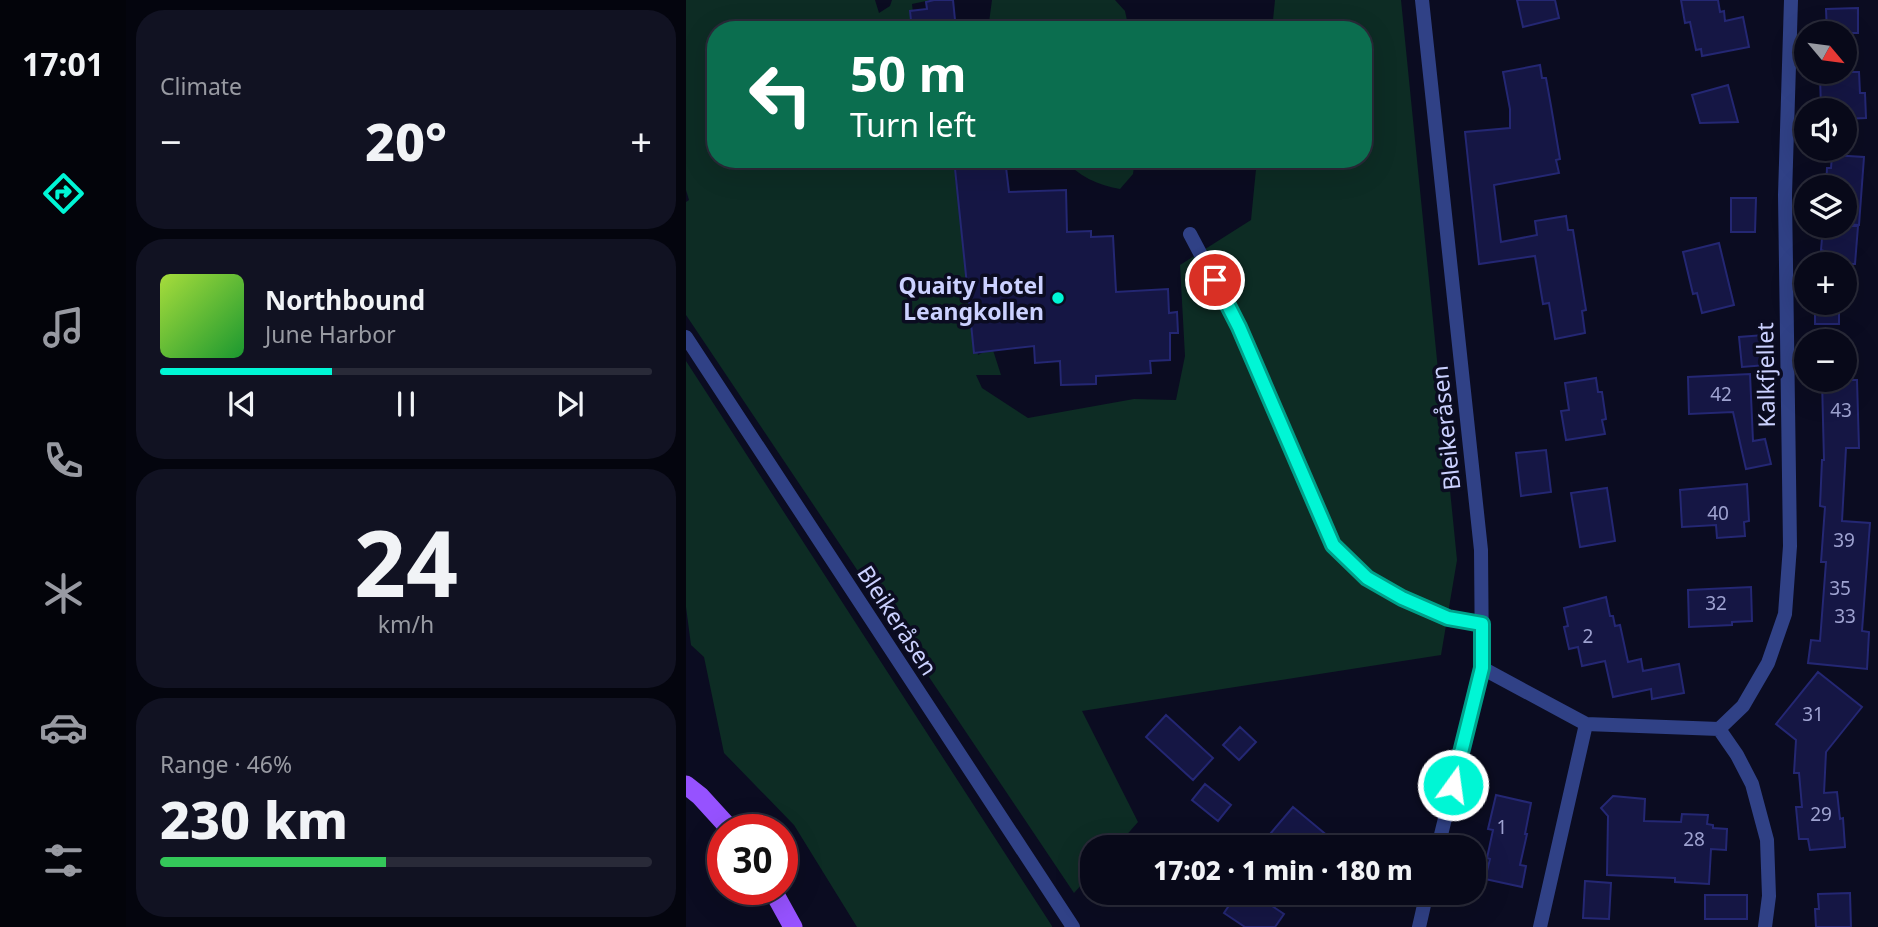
<!DOCTYPE html>
<html lang="en">
<head>
<meta charset="utf-8">
<style>
	body { margin:0; font-family:"Noto Sans",sans-serif; background:#111222; color:#f1f3f6; height:100vh; display:flex; flex-direction:column; font-size:26px; white-space:nowrap }
	* { box-sizing:border-box; margin:0 }
	p { font-size:23px; color:#989aa2 }
	.icon { flex:none; width:38px; height:38px; fill:none; stroke:currentColor; stroke-width:2; stroke-linecap:round; stroke-linejoin:round }
	.map { position:relative; flex:1; overflow:hidden }
	.sheet { display:flex; flex-direction:column; gap:10px; padding:10px; background:#04050e; width:560px }
	.sheet>* { flex:none }
	.hud { position:absolute; left:21px; top:21px; width:665px; height:147px; border-radius:28px; box-shadow:0 7px 28px #0002,0 0 0 2px #292a38; background:#0b6e4f; color:#fff; overflow:hidden }
	.needle { width:46px; rotate:119deg }
	.controls { position:absolute; left:1108px; top:21px; display:grid; gap:14px }
	.controls a { display:grid; place-items:center; width:63px; height:63px; border-radius:50%; background:#080919; box-shadow:0 7px 28px #0002,0 0 0 2px #292a38; font-size:35px }
	.speed { position:absolute; left:21px; top:814px; display:flex; gap:14px; font-size:35px; font-weight:700; text-align:center }
	.speed>* { display:grid; place-content:center; width:91px; height:91px; border-radius:50%; background:#080919; box-shadow:0 7px 28px #0002,0 0 0 2px #292a38; line-height:1 }
	.speed .limit { border:10px solid #d22; background:#fff; color:#111 }
	.pin { position:absolute; display:grid; place-items:center; width:60px; height:60px; color:#fff; margin:-30px; border:4px solid #fff; border-radius:50%; box-shadow:0 2px 7px #0007 }
	.me { position:absolute; width:77px; margin:-38px; rotate:14deg; stroke-linejoin:round; filter:drop-shadow(0 0 5px #0008) }
	.turn { display:flex; align-items:center; gap:24px; height:147px; padding:0 28px; font-size:32px }
	.turn .icon { width:91px; height:91px; stroke-width:2.5 }
	.turn b { display:block; font-size:49px; line-height:60px }
	.big { font-size:52px; font-weight:800; line-height:1.1 }
	.sheet .widget { flex:1; display:flex; flex-direction:column; justify-content:center; gap:10px; min-width:0; padding:0 24px; border-radius:28px; background:#111222 }
	.sheet .dial { align-items:center; gap:0 }
	.dial b { font-size:91px; line-height:1 }
	.song { display:flex; align-items:center; gap:21px }
	.cover { width:84px; height:84px; border-radius:10px; background:linear-gradient(135deg,hsl(80 70% 55%),hsl(130 70% 35%)) }
	.played { height:7px; border-radius:4px; background:linear-gradient(90deg,#00f6d5 35%,#292a38 35%) }
	.keys { display:flex; justify-content:space-around; direction:ltr }
	.heat { display:flex; justify-content:space-between; align-items:center; font-size:38px; direction:ltr }
	.charge { height:10px; border-radius:5px; background:linear-gradient(90deg,#34c759 46%,#292a38 0) }
	.trip { position:absolute; left:394px; top:835px; width:406px; height:70px; border-radius:28px; background:#080919; box-shadow:0 7px 28px #0002,0 0 0 2px #292a38; font-weight:800; line-height:70px; text-align:center }
	main { display:flex; flex:1; min-height:0 }
	.dock { display:flex; flex-direction:column; width:126px; justify-content:space-around; align-items:center; background:#03040a; color:#989aa2 }
	.dock .icon { width:49px; height:49px }
	.dock .on { color:#00f6d5 }
	.dock b { font-size:32px; color:#f1f3f6 }
	.map>svg:first-child { display:block }
	.green { fill:#0d2c24 }
	.building { fill:#151644; stroke:#242773; stroke-width:2 }
	.lines { fill:none; stroke-linecap:round; stroke-linejoin:round }
	.service { stroke:#304186; stroke-width:14 }
	.minor { stroke:#304186; stroke-width:14 }
	.primary { stroke:#9652ff; stroke-width:19 }
	.route-casing { stroke:#00a08a; stroke-width:18 }
	.route { stroke:#00f6d5; stroke-width:12 }
	.poi-dot { fill:#00f6d5; stroke:#0b0c21; stroke-width:2.5 }
	.labels { text-anchor:middle; dominant-baseline:central; stroke-width:7; stroke-linejoin:round; paint-order:stroke }
	.number-label { font-size:19px; fill:#9ea2d0 }
	.poi-label { font-size:23px; font-weight:bold; fill:#cbd1ff; stroke:#0b0c21; text-anchor:end }
	.street-label { font-size:23px; fill:#cbd1ff; stroke:#0b0c21 }
</style>
</head>
<body>
<main>
<nav class="dock">
<b>17:01</b>
<svg class="icon on" aria-label="directions" viewBox="0 0 24 24"><path d="M12 3l9 9-9 9-9-9zM9 14v-3h6M13 9l2 2-2 2"/></svg>
<svg class="icon" aria-label="music" viewBox="0 0 24 24"><path d="M9 18V5l10-2v13"/><circle cx="6" cy="18" r="3"/><circle cx="16" cy="16" r="3"/></svg>
<svg class="icon" aria-label="phone" viewBox="0 0 24 24"><path d="M5 4h4l2 5-3 2q2 4 5 5l2-3 5 2v4C11 20 4 13 5 4z"/></svg>
<svg class="icon" aria-label="climate" viewBox="0 0 24 24"><path d="M12 3v18M4 7l16 10M4 17L20 7"/></svg>
<svg class="icon" aria-label="car" viewBox="0 0 24 24"><path d="M5 17H2v-5l4-1 3-4h7l3 4 3 1v5h-3M9 17h6M6 11h13"/><circle cx="7" cy="17" r="2"/><circle cx="17" cy="17" r="2"/></svg>
<svg class="icon" aria-label="filters" viewBox="0 0 24 24"><path d="M4 7h16M4 17h16"/><circle cx="9" cy="7" r="2"/><circle cx="15" cy="17" r="2"/></svg>
</nav>
<section class="sheet">
<div class="widget"><p>Climate</p>
<div class="heat"><a>−</a><b class="big">20°</b><a>+</a></div>
</div>
<div class="widget">
<div class="song"><i class="cover"></i><div><b>Northbound</b><p>June Harbor</p></div></div>
<div class="played"></div>
<div class="keys"><svg class="icon" aria-label="previous" viewBox="0 0 24 24"><path d="M18 5L8 12l10 7zM5 5v14"/></svg><svg class="icon" aria-label="pause" viewBox="0 0 24 24"><path d="M8 5v14M16 5v14"/></svg><svg class="icon" aria-label="next" viewBox="0 0 24 24"><path d="M6 5l10 7-10 7zM19 5v14"/></svg></div>
</div>
<div class="widget dial"><b>24</b><p>km/h</p></div>
<div class="widget"><p>Range · 46%</p><b class="big">230 km</b><div class="charge"></div></div>
</section>
<div class="map">
<svg width="1192" height="927" viewBox="0 0 1192 927">
	<rect width="100%" height="100%" fill="#0b0c21"/>
	<path class="green" d="M 0,0 L 189,0 L 193,13 L 204,6 L 206,0 L 245,0 L 226,4 L 229,30 L 30,30 L 30,159 L 267,159 L 292,355 L 306,347 L 315,375 L 290,375 L 296,388 L 342,418 L 448,399 L 490,400 L 499,356 L 494,265 L 565,220 L 571,159 L 677,159 L 677,30 L 586,30 L 589,0 L 715,0 L 771,560 L 755,655 L 396,711 L 452,822 L 430,847 L 406,847 L 406,873 L 388,893 L 0,315 L 0,202 L 3,200 L 0,190 Z
		M 306,0 L 429,0 L 439,11 L 443,30 L 302,30 Z
		M 377,159 L 449,159 L 447,174 L 434,189 C 411,185 393,176 377,159 Z
		M 0,361 L 366,926 L 366,927 L 171,927 L 108,825 L 38,753 L 18,657 L 5,645 L 0,607 Z"/>
	<path class="building" d="M 248,0 L 267,0 L 270,30 L 226,30 L 224,11 L 241,9 L 240,2 Z
		M 831,0 L 869,0 L 873,18 L 837,27 Z
		M 995,0 L 1032,0 L 1034,12 L 1038,11 L 1039,21 L 1057,17 L 1063,47 L 1016,56 L 1015,49 L 1010,50 L 1004,22 L 999,23 Z
		M 1172,8 L 1172,33 L 1141,33 L 1140,9 Z
		M 854,65 L 856,78 L 860,78 L 865,106 L 874,159 L 870,160 L 873,173 L 808,185 L 815,242 L 851,235 L 849,221 L 880,216 L 882,230 L 887,230 L 900,310 L 896,311 L 899,333 L 869,339 L 863,303 L 857,304 L 849,256 L 793,264 L 779,132 L 824,128 L 824,109 L 817,72 Z
		M 1142,72 L 1173,72 L 1174,93 L 1179,93 L 1180,118 L 1158,119 L 1158,110 L 1143,110 L 1143,106 L 1135,106 L 1134,78 L 1142,78 Z
		M 1042,85 L 1052,122 L 1014,123 L 1006,95 Z
		M 1146,155 L 1178,157 L 1173,225 L 1158,224 L 1158,187 L 1140,187 L 1141,168 L 1145,168 Z
		M 268,159 L 319,159 L 323,192 L 380,190 L 381,232 L 405,231 L 405,237 L 427,236 L 430,292 L 482,289 L 483,313 L 491,312 L 492,333 L 484,333 L 484,360 L 464,361 L 465,373 L 410,376 L 410,384 L 375,385 L 374,361 L 349,363 L 348,346 L 288,353 Z
		M 1045,198 L 1070,198 L 1069,232 L 1045,232 Z
		M 1137,226 L 1172,226 L 1169,264 L 1137,264 L 1138,251 L 1135,250 Z
		M 1033,243 L 1048,305 L 1016,313 L 1011,293 L 1007,294 L 997,252 Z
		M 1129,303 L 1153,303 L 1153,324 L 1129,324 Z
		M 1078,335 L 1080,365 L 1056,367 L 1053,337 Z
		M 1064,374 L 1067,441 L 1079,439 L 1085,464 L 1060,469 L 1047,412 L 1003,414 L 1002,377 Z
		M 910,378 L 912,392 L 916,392 L 920,419 L 916,420 L 919,434 L 880,440 L 875,411 L 883,410 L 879,383 Z
		M 1136,380 L 1171,380 L 1173,448 L 1160,448 L 1156,521 L 1184,523 L 1176,631 L 1183,632 L 1181,669 L 1122,663 L 1125,640 L 1134,641 L 1140,562 L 1135,562 L 1139,507 L 1134,506 L 1136,460 L 1138,460 Z
		M 860,450 L 865,492 L 835,496 L 830,453 Z
		M 1061,484 L 1063,521 L 1058,522 L 1059,536 L 1031,538 L 1030,525 L 996,527 L 994,490 Z
		M 921,488 L 929,541 L 894,547 L 885,493 Z
		M 1065,587 L 1066,621 L 1046,622 L 1046,625 L 1003,627 L 1002,590 Z
		M 920,597 L 924,616 L 927,616 L 929,626 L 934,625 L 942,662 L 955,659 L 957,671 L 993,664 L 998,693 L 966,699 L 965,689 L 927,697 L 919,661 L 896,666 L 892,647 L 883,649 L 878,627 L 882,626 L 878,608 Z
		M 1132,672 L 1176,707 L 1140,752 L 1138,793 L 1151,792 L 1154,819 L 1157,818 L 1159,847 L 1124,850 L 1122,839 L 1113,839 L 1110,807 L 1116,807 L 1113,773 L 1108,773 L 1110,740 L 1090,724 Z
		M 480,715 L 527,758 L 507,780 L 460,737 Z
		M 554,727 L 570,742 L 553,760 L 537,745 Z
		M 519,784 L 545,805 L 532,821 L 506,800 Z
		M 810,795 L 845,803 L 839,834 L 841,834 L 834,865 L 840,866 L 836,887 L 799,879 L 804,859 L 801,858 L 807,830 L 802,829 Z
		M 927,796 L 959,799 L 958,821 L 995,822 L 996,814 L 1022,815 L 1021,824 L 1027,825 L 1027,828 L 1041,829 L 1040,850 L 1025,849 L 1023,884 L 989,882 L 989,878 L 921,875 L 922,816 L 915,808 Z
		M 607,807 L 655,847 L 600,847 L 584,834 Z
		M 899,881 L 925,883 L 923,919 L 897,918 Z
		M 552,892 L 565,892 L 598,914 L 589,927 L 559,927 L 538,913 Z
		M 1164,893 L 1165,927 L 1130,927 L 1129,909 L 1133,909 L 1132,894 Z
		M 1019,895 L 1061,895 L 1061,919 L 1019,919 Z"/>
	<g class="lines">
		<path class="service" d="M 504,234 L 553,327 L 647,545 L 681,578 L 716,598 L 762,618 L 796,624"/>
		<path class="minor" d="M 736,0 L 795,550 L 796,668 L 752,847
			M 0,337 L 387,927
			M 796,668 L 900,724 L 1033,729 L 1051,755 L 1066,784 L 1081,840 L 1083,896 L 1079,927
			M 1033,729 L 1057,706 L 1082,663 L 1099,614 L 1104,546 L 1099,195 L 1105,0
			M 733,927 L 741,892
			M 854,927 L 900,724"/>
		<path class="primary" d="M 0,785 L 14,796 L 45,830
			M 86,889 L 107,927"/>
	</g>
	<g class="lines">
		<g class="route-casing">
			<path id="route" d="M 529,280 L 553,327 L 647,545 L 681,578 L 716,598 L 762,618 L 796,624 L 796,668 L 767,785"/>
		</g>
		<use href="#route" class="route"/>
	</g>
	<circle class="poi-dot" cx="372" cy="298" r="7"/>
	<g class="labels">
		<g class="number-label">
			<text x="1035" y="394">42</text>
			<text x="1155" y="410">43</text>
			<text x="1032" y="513">40</text>
			<text x="1158" y="540">39</text>
			<text x="1154" y="588">35</text>
			<text x="1030" y="603">32</text>
			<text x="1159" y="616">33</text>
			<text x="902" y="636">2</text>
			<text x="1127" y="714">31</text>
			<text x="1135" y="814">29</text>
			<text x="816" y="827">1</text>
			<text x="1008" y="839">28</text>
		</g>
		<g class="poi-label">
			<text x="358" y="285">Quaity Hotel<tspan x="358" dy="26">Leangkollen</tspan></text>
		</g>
		<g class="street-label">
			<text transform="translate(1079 375) rotate(-91)">Kalkfjellet</text>
			<text transform="translate(759 428) rotate(-96)">Bleikeråsen</text>
			<text transform="translate(212 620) rotate(57)">Bleikeråsen</text>
		</g>
	</g>
</svg>
<div class="controls">
<a><svg class="needle" viewBox="-14 -14 28 28"><path d="M0-13l5 13h-10z" fill="#e53935"/><path d="M0 13l5-13h-10z" fill="#989aa2"/></svg></a>
<a><svg class="icon" aria-label="sound" viewBox="0 0 24 24"><path d="M4 9h4l5-4v14l-5-4H4zM17 9q2 3 0 6"/></svg></a>
<a><svg class="icon" aria-label="layers" viewBox="0 0 24 24"><path d="M12 4l9 5-9 5-9-5zM3 14l9 5 9-5"/></svg></a>
<a>+</a>
<a>−</a>
</div>
<div class="speed"><div class="limit">30</div></div>
<div class="pin" style="left:529px;top:280px;background:#d93025"><svg class="icon" aria-label="arrive" viewBox="0 0 24 24"><path d="M6 21V4h12l-3 4 3 4H6"/></svg></div>
<svg class="me" style="left:767px;top:785px" viewBox="-20 -20 40 40"><circle r="17" fill="#00f6d5" stroke="#fff" stroke-width="3"/><path d="M0-11L8 9 0 5-8 9z" fill="#fff"/></svg>
<div class="trip">17:02 · 1 min · 180 m</div>
<div class="hud">
<div class="turn"><svg class="icon" aria-label="left" viewBox="0 0 24 24"><path d="M17 20v-9H6M10 6l-5 5 5 5"/></svg><div><b>50 m</b>Turn left</div></div>
</div>
</div>
</main>
</body>
</html>
